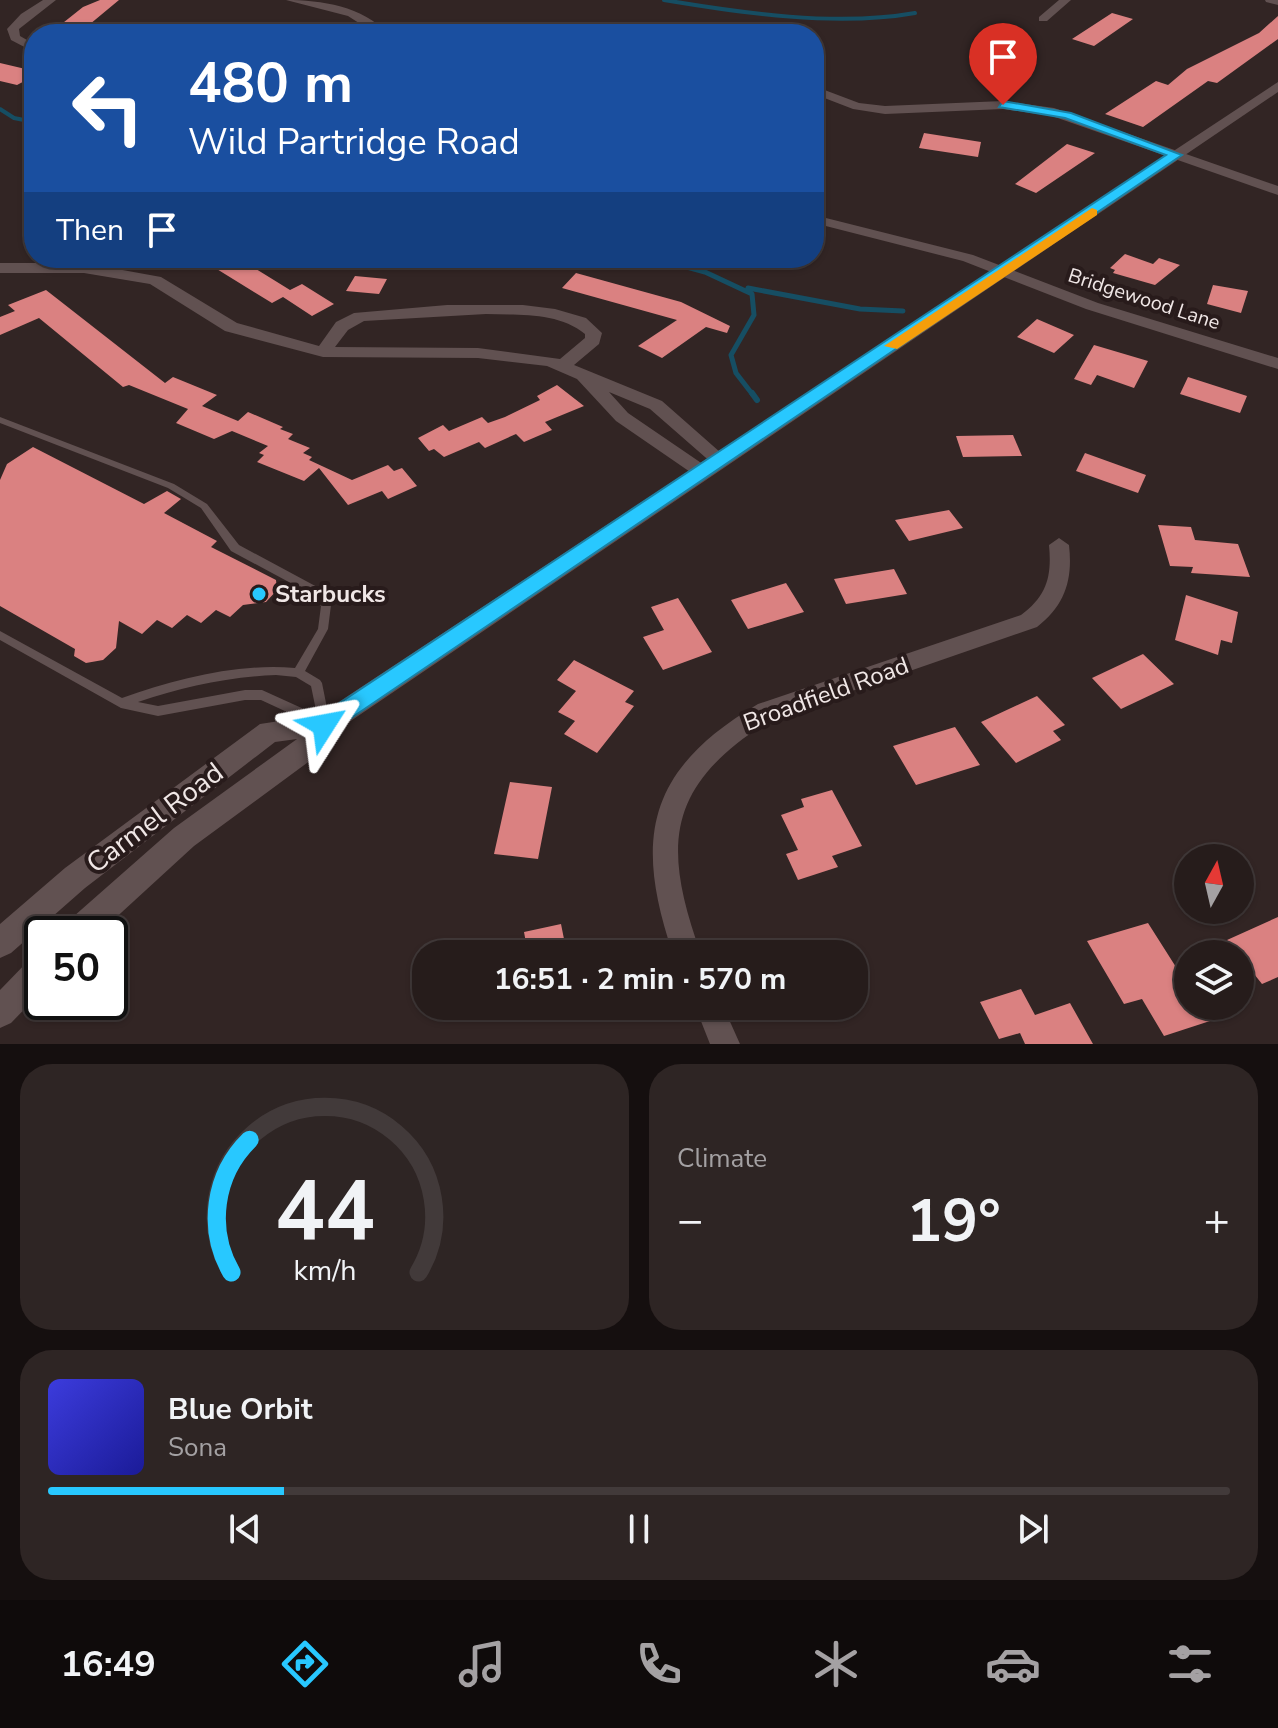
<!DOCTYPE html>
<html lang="en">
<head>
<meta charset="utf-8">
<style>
	body { margin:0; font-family:"Nunito Sans",sans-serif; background:#2e2524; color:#f1f3f6; height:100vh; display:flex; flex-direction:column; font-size:30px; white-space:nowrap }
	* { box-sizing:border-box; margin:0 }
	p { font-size:26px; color:#a4a1a3 }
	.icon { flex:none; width:44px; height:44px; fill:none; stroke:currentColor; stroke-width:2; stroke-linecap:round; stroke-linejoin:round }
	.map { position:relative; height:1044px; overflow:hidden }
	.drawer { display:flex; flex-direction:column; gap:20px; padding:20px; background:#150f0f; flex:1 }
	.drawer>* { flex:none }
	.banner { position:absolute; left:24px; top:24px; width:800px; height:244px; border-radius:32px; box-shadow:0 2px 6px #0004,0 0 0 2px #423a3a; background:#1a4fa0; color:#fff; overflow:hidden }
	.needle { width:52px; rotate:8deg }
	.buttons { position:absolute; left:1174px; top:844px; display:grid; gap:16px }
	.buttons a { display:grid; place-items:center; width:80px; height:80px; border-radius:50%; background:#261c1b; box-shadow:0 2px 6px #0004,0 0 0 2px #423a3a; font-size:40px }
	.speed { position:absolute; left:24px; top:916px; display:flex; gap:16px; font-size:40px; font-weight:700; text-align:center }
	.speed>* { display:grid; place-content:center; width:104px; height:104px; border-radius:50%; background:#261c1b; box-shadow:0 2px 6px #0004,0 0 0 2px #423a3a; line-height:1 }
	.speed .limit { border:4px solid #111; border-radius:12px; background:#fff; color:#111 }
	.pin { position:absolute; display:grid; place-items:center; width:68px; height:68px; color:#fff; margin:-82px -34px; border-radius:50% 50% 50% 0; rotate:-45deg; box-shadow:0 0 8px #0007 }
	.pin .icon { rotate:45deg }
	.me { position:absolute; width:88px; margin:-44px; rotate:56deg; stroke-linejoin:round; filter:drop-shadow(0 0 6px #0008) }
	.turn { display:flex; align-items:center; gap:28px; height:168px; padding:0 32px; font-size:36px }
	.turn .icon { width:104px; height:104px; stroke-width:2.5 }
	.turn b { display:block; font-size:56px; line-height:68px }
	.then { display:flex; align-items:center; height:76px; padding:0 32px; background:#0003; gap:16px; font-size:30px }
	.big { font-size:60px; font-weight:700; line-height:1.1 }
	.drawer .tile { flex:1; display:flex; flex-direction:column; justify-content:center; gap:12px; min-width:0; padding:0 28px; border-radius:32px; background:#2e2524 }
	.drawer .dial { align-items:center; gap:0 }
	.dial svg { height:208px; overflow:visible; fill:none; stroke:#423a3a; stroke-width:7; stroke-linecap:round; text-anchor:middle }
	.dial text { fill:#f1f3f6; stroke:none }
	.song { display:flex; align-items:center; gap:24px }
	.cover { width:96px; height:96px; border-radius:12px; background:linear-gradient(135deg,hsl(240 70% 55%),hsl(240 70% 35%)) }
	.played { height:8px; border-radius:4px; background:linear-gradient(90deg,#28c8ff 20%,#423a3a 20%) }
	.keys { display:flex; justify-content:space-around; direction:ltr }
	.heat { display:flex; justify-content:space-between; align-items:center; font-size:44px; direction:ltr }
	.drawer .tiles { flex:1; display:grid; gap:20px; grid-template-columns:1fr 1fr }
	.tile:last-child { grid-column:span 2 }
	.trip { position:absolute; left:412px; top:940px; width:456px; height:80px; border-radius:32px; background:#261c1b; box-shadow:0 2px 6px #0004,0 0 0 2px #423a3a; font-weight:700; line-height:80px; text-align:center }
	.tabs { display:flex; height:128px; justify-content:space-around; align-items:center; background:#0f0b0b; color:#a4a1a3 }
	.tabs .icon { width:56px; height:56px }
	.tabs .on { color:#28c8ff }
	.tabs b { font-size:36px; color:#f1f3f6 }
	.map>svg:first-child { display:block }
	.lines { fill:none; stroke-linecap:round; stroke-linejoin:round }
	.stream-far2 { stroke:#164e63; stroke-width:4 }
	.stream-far1 { stroke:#164e63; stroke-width:5 }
	.stream { stroke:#164e63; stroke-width:6 }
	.building { fill:#da8181 }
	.service { fill:#615151; fill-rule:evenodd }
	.minor { fill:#615151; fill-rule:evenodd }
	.secondary { fill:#615151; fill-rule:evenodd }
	.route { fill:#28c8ff; stroke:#1a82a6; stroke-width:2 }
	.slow { fill:#f59e0b }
	.poi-dot { fill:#28c8ff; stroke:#281b1b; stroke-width:3 }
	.labels { text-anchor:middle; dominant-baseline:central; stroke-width:8; stroke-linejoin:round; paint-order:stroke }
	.far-street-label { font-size:20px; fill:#f0e7e6; stroke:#281b1b }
	.poi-label { font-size:24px; font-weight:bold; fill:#f0e7e6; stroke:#281b1b; text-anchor:start }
	.street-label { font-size:24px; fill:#f0e7e6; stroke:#281b1b }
	.near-street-label { font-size:28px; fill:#f0e7e6; stroke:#281b1b }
</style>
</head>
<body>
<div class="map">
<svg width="1278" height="1044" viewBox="0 0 1278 1044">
	<rect width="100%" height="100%" fill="#322524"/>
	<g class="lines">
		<path class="stream-far2" d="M 664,0 C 742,13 837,27 915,13
			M 0,109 L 14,118 L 34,122"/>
		<path class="stream-far1" d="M 654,258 L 705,272 L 752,294 L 754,315 L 731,355 L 736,373 L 753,395
			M 748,288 L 860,309 L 903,311"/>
		<path class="stream" d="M 752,393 L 757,400"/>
	</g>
	<path class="building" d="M 100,0 L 119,0 L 78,34 L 49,34 L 83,7 Z
		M 1112,13 L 1133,19 L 1094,46 L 1072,39 Z
		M 1278,16 L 1278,39 L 1217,83 L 1208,81 L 1143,127 L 1105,114 L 1156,81 L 1168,85 L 1187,69 L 1259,33 Z
		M 0,63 L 34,71 L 34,76 L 17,85 L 0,81 Z
		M 924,133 L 981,142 L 978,157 L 919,148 Z
		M 1067,144 L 1095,153 L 1036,193 L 1015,184 Z
		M 1125,254 L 1153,264 L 1159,258 L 1180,265 L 1155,285 L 1113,273 L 1115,270 L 1110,268 Z
		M 199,258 L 238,258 L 290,290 L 302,284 L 334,304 L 312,316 L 283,297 L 272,303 Z
		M 576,273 L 681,302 L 730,326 L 727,333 L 706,327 L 662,358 L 638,346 L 677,320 L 562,288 Z
		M 355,276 L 387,279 L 379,294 L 346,291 Z
		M 1213,285 L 1248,291 L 1241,313 L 1207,304 Z
		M 46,290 L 165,383 L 173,377 L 217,395 L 202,406 L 238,421 L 248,412 L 283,427 L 280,429 L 293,434 L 288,439 L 310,448 L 303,453 L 312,457 L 309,460 L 352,480 L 388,465 L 394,471 L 402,468 L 417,486 L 388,499 L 382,491 L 348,505 L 319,468 L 304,481 L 257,462 L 264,455 L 259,453 L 268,446 L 232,431 L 214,439 L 176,423 L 188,409 L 129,385 L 123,387 L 39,318 L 0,335 L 0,317 L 15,311 L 8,305 Z
		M 1037,319 L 1074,335 L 1054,353 L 1017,337 Z
		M 1094,345 L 1148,361 L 1134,388 L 1097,375 L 1091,385 L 1074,379 Z
		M 1188,377 L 1247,396 L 1240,413 L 1180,394 Z
		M 557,385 L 584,406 L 545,422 L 552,430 L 524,442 L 516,434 L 485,448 L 479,442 L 444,457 L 434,449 L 429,451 L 418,438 L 443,425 L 449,431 L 482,417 L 488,423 L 505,417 L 540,400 L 537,396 Z
		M 1013,435 L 1022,456 L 963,457 L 956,436 Z
		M 33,447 L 144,504 L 167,491 L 181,499 L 164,513 L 217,541 L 211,547 L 276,580 L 277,590 L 266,602 L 243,605 L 230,617 L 216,610 L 201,623 L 187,615 L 172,628 L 157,620 L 142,634 L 119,621 L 116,648 L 103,660 L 86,663 L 74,656 L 75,649 L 0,606 L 0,480 L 7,464 Z
		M 1085,453 L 1146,475 L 1138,493 L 1076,471 Z
		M 949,510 L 963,528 L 909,541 L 895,520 Z
		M 1158,525 L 1191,527 L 1195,540 L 1238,544 L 1250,577 L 1191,573 L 1193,567 L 1170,566 Z
		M 894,569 L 907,594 L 846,604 L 834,579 Z
		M 786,583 L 804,612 L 748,629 L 731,600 Z
		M 1186,595 L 1238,612 L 1232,643 L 1221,640 L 1218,655 L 1175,640 Z
		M 678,598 L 712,652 L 663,670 L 643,637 L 664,630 L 651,607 Z
		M 1143,654 L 1174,684 L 1121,709 L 1092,678 Z
		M 574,660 L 634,691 L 625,702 L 634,706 L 597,753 L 564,734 L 575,721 L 558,712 L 576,691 L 557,680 Z
		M 1037,696 L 1065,725 L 1053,731 L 1061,740 L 1016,763 L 981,722 Z
		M 955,727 L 980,765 L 916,785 L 893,746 Z
		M 510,782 L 552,787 L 538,859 L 494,854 Z
		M 832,790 L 862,846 L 832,856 L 838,867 L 798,880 L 786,854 L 798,850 L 781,815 L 804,807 L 801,799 Z
		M 1278,917 L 1278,977 L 1262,984 L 1227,940 Z
		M 1148,923 L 1188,986 L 1188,1006 L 1201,1006 L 1210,1021 L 1164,1036 L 1142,999 L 1124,1004 L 1087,941 Z
		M 561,924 L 567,954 L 528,954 L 524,932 Z
		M 1021,989 L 1035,1015 L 1070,1003 L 1093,1044 L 1025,1044 L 1020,1033 L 999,1039 L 980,1002 Z"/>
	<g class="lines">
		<path class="service" d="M 0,417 L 174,484 L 207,504 L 239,545 L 319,588 L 331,605 L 328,629 L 305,671 L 320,680 L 322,683 L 330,723 L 328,726 L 324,728 L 315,725 L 261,700 L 245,700 L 158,716 L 121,708 L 0,640 L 0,631 L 122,698 C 176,679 237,663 295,668 L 318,629 L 321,606 L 311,594 L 231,551 L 201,508 L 168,488 L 0,423 ZM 276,675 L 296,677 L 311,686 L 317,715 L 262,690 L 245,690 L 158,706 L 138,702 C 183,687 228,677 276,675 Z"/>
		<path class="minor" d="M 43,0 L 56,0 L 19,29 L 20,36 L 34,44 L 34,52 L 11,40 L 7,29 L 21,14 Z
			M 286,0 C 321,0 363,6 388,34 L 376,34 L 348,16 Z
			M 1059,0 L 1071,0 L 1047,21 L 1039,21 L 1039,17 Z
			M 1265,0 L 1278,0 L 1278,5 L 1266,2 Z
			M 814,86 L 859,103 L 885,106 L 1003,101 L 1054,108 L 1278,186 L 1278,195 L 1052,116 L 1003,109 L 885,114 L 853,109 L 814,94 Z
			M 814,215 L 973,255 L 1098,303 L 1278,358 L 1278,369 L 1086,309 L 963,261 L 814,223 Z
			M 0,263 L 84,263 L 161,277 L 237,323 L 319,346 L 336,322 L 354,313 L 447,305 L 523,305 L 555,309 L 586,318 L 602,333 L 599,344 L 574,365 L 662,401 L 729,460 L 727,464 L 713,464 L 650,409 L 609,392 L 628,413 L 713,471 L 703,477 L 696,476 L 616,421 L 577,379 L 547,366 L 478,358 L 323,357 L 225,331 L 150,284 L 84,273 L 0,273 ZM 486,314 C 519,315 559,312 585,334 L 585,338 L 560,359 L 478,348 L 335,347 L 348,330 L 364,321 Z
			M 1059,538 L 1069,545 C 1073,580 1065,605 1037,627 L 774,718 C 668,783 660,841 701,954 L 673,954 C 633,837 648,769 758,704 L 1021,615 C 1047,596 1052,576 1049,545 Z
			M 695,1006 L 723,1006 L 740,1044 L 710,1044 Z"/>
		<path class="secondary" d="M 1278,82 L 1278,92 L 333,733 L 311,760 L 194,846 L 98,934 L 61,934 L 65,924 L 174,828 L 297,739 L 275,742 L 85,888 L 11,953 L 0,958 L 0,924 L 65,868 L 260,724 L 319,715 Z
			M 42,954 L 42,991 L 11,1023 L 0,1028 L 0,990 L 31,958 Z"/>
	</g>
	<path class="route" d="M 1003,101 L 1071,113 L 1182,155 L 332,731 L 317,731 L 314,725 L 317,718 L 1166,155 L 1065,118 L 999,107 Z"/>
	<path class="slow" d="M 1092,208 L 1097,210 L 1097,215 L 897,349 L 884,346 Z"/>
	<circle class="poi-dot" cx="259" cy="594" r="8"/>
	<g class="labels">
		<g class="far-street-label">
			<text transform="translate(1144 299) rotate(18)">Bridgewood Lane</text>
		</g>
		<g class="poi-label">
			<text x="275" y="594">Starbucks</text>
		</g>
		<g class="street-label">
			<text transform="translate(826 694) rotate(-20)">Broadfield Road</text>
		</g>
		<g class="near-street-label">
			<text transform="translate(155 818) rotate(-37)">Carmel Road</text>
		</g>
	</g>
</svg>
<div class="buttons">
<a><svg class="needle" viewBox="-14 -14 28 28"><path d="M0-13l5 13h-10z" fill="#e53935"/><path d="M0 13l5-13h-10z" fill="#a4a1a3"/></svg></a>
<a><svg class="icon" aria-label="layers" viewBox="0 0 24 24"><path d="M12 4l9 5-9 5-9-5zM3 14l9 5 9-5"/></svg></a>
</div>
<div class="speed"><div class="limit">50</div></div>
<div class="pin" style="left:1003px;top:105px;background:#d93025"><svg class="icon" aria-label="arrive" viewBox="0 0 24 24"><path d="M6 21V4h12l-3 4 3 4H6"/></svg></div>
<svg class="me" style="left:324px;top:725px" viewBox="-20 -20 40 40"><path d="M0-17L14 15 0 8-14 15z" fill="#28c8ff" stroke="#fff" stroke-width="4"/></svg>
<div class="trip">16:51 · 2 min · 570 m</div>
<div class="banner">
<div class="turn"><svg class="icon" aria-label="left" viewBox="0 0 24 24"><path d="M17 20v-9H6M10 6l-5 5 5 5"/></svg><div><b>480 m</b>Wild Partridge Road</div></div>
<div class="then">Then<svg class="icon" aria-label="arrive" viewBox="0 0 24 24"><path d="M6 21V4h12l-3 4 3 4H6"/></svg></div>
</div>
</div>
<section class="drawer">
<div class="tiles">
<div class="tile dial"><svg viewBox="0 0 100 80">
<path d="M14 69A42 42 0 1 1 86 69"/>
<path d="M14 69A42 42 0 0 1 21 18" stroke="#28c8ff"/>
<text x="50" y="56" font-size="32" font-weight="700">44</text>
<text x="50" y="72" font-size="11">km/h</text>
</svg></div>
<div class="tile"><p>Climate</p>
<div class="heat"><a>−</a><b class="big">19°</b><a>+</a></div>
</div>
<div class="tile">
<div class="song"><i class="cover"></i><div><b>Blue Orbit</b><p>Sona</p></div></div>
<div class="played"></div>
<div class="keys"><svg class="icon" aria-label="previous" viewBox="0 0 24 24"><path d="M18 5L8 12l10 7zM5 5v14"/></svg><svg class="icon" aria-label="pause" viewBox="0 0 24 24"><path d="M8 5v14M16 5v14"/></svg><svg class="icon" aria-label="next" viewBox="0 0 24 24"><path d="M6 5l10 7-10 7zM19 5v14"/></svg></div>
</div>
</div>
</section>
<nav class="tabs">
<b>16:49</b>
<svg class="icon on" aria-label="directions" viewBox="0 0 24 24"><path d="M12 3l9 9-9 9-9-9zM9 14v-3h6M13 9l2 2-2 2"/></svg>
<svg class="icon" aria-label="music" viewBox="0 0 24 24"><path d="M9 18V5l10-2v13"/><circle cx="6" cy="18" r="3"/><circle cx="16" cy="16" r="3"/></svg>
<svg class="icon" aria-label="phone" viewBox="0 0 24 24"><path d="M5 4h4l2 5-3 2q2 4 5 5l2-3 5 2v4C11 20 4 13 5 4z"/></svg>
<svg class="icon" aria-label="climate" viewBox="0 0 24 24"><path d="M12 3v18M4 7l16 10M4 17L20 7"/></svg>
<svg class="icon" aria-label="car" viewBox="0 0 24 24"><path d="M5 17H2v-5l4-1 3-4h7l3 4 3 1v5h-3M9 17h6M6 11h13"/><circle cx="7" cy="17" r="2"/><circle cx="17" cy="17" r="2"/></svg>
<svg class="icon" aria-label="filters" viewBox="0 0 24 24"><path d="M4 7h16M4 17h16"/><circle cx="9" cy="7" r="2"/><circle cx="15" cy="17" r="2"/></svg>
</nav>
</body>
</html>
